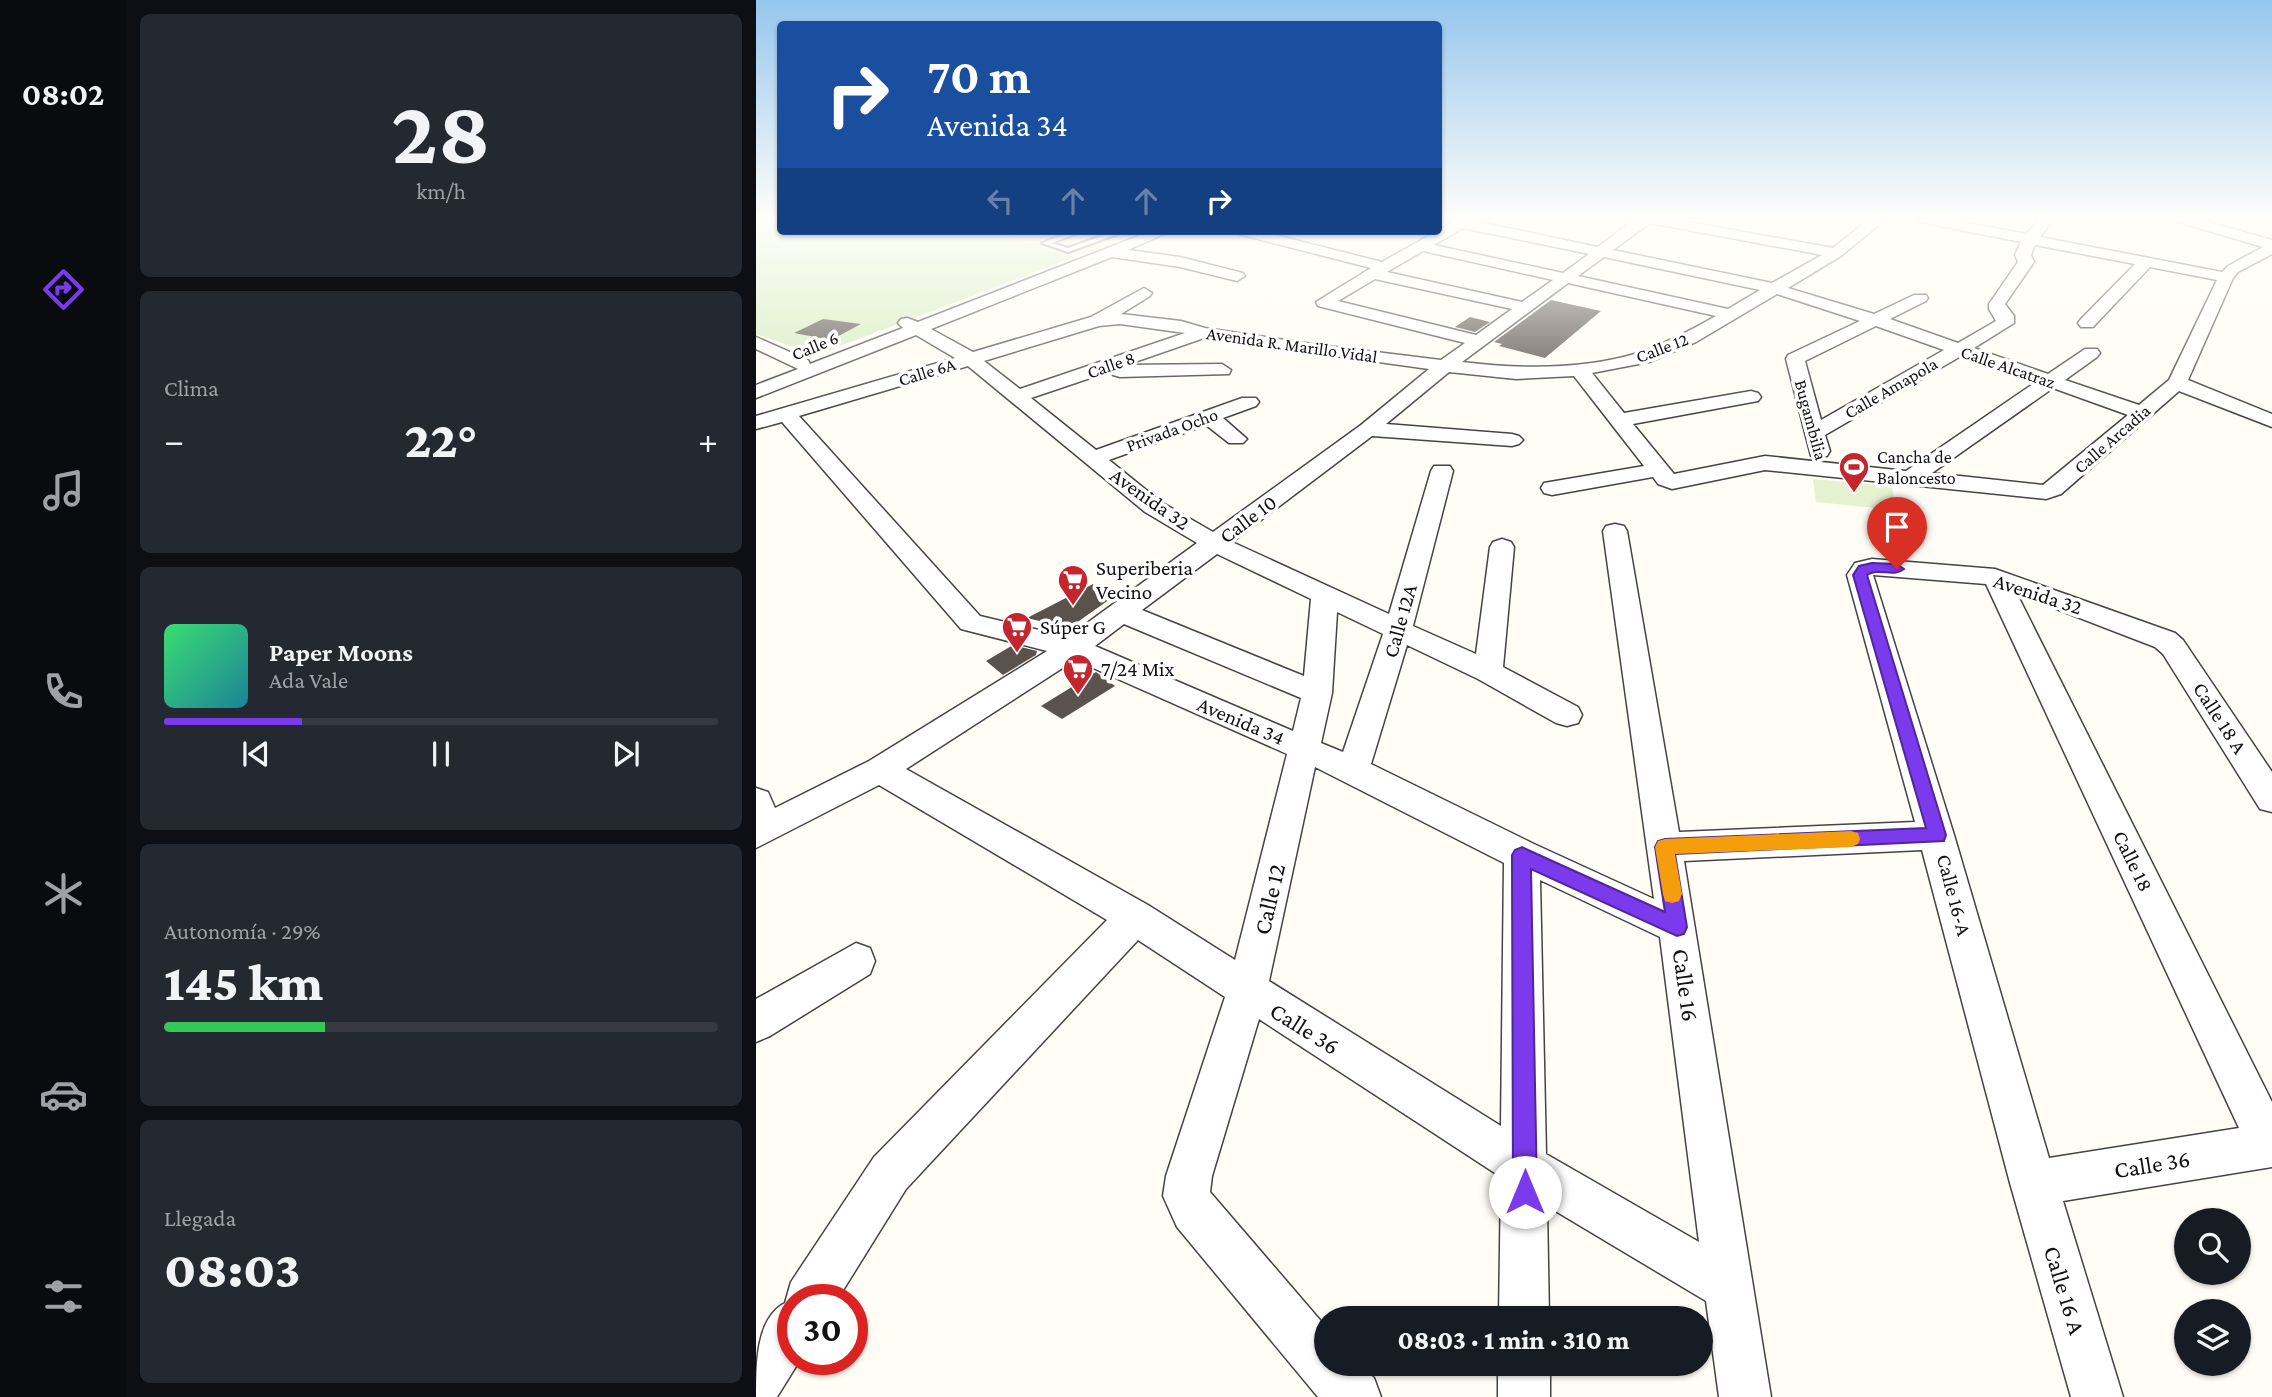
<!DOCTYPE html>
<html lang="es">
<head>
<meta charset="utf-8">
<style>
	body { margin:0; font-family:"Crimson Pro",serif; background:#242831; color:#f1f3f6; height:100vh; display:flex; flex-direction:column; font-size:26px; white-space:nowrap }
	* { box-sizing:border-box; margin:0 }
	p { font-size:23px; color:#9ea1a6 }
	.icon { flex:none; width:38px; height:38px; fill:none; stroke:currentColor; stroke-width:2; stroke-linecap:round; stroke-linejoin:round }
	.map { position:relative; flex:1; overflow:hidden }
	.sheet { display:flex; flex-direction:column; gap:14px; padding:14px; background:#0d0f14; width:630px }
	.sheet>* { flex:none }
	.hud { position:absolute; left:21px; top:21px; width:665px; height:214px; border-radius:7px; box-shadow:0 2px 5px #0004; background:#1a4fa0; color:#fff; overflow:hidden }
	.controls { position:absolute; left:1418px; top:1208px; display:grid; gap:14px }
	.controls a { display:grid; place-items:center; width:77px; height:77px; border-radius:50%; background:#171b24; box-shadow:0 2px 5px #0004; font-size:35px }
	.speed { position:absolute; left:21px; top:1284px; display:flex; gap:14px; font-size:35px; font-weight:700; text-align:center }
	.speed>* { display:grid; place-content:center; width:91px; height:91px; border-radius:50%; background:#171b24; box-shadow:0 2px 5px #0004; line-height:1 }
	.speed .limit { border:10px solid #d22; background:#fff; color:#111 }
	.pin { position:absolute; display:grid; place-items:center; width:60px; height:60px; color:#fff; margin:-72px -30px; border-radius:50% 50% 50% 0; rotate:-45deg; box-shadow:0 0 7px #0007 }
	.pin .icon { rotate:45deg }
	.me { position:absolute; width:77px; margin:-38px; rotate:0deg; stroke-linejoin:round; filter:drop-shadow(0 0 5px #0008) }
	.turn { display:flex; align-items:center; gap:24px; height:147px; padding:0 35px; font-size:32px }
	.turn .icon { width:91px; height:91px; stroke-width:2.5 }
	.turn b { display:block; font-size:49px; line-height:60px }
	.lanes { display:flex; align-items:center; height:66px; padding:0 35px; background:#0003; justify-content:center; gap:35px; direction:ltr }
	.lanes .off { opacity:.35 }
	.big { font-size:52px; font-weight:800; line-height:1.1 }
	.sheet .tile { flex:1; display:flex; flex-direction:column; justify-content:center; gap:10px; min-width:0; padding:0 24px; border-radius:10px; background:#242831 }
	.sheet .dial { align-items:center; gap:0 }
	.dial b { font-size:91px; line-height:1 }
	.song { display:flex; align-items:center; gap:21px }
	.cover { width:84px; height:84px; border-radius:10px; background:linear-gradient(135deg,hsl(140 70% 55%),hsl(190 70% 35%)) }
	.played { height:7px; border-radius:4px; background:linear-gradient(90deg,#7c3aed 25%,#363941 25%) }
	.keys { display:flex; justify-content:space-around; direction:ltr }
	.heat { display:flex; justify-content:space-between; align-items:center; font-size:38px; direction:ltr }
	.charge { height:10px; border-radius:5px; background:linear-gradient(90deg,#34c759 29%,#363941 0) }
	.trip { position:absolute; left:558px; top:1306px; width:399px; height:70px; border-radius:35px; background:#171b24; box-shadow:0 2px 5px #0004; font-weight:800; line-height:70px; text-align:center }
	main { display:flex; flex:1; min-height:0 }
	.dock { display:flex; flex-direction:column; width:126px; justify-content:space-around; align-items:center; background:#090b0e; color:#9ea1a6 }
	.dock .icon { width:49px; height:49px }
	.dock .active { color:#7c3aed }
	.dock b { font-size:32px; color:#f1f3f6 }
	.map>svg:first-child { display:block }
	.green { fill:#d5ebbd }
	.pitch { fill:#e6f2cf }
	.building { fill:#5a524d }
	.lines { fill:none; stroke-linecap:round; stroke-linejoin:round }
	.lane-casing { stroke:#444; stroke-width:4 }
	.street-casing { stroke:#444; stroke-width:3 }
	.lane { fill:#fff; fill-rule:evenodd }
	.street { fill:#fff; fill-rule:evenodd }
	.route { fill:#7c3aed; stroke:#51269a; stroke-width:2 }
	.slow { fill:#f59e0b }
	.labels { text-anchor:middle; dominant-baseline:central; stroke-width:7; stroke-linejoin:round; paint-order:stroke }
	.far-street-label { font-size:18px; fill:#111; stroke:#fff }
	.far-poi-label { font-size:18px; fill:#111; stroke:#fff; text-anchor:start }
	.street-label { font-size:21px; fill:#111; stroke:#fff }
	.poi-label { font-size:21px; fill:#111; stroke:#fff; text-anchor:start }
	.near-street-label { font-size:24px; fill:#111; stroke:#fff }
</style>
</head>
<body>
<main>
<nav class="dock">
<b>08:02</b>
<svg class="icon active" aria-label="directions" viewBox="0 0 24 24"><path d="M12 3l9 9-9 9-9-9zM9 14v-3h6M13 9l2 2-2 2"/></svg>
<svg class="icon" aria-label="music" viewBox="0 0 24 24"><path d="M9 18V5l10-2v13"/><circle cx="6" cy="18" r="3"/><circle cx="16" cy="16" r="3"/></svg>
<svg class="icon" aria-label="phone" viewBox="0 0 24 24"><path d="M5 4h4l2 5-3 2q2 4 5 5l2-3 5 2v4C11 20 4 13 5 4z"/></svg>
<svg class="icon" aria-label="climate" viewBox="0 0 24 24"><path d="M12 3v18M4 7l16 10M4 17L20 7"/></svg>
<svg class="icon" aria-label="car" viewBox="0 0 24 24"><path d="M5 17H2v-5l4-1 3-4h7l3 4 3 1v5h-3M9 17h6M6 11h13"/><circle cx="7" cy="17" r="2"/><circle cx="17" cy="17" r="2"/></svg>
<svg class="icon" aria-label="filters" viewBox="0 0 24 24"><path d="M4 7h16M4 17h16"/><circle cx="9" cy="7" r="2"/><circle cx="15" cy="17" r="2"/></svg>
</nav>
<section class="sheet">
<div class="tile dial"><b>28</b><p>km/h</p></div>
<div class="tile"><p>Clima</p>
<div class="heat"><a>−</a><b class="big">22°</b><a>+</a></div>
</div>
<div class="tile">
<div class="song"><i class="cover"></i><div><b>Paper Moons</b><p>Ada Vale</p></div></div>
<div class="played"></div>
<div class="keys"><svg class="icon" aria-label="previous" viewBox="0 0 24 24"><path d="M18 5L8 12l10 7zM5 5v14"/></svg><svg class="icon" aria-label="pause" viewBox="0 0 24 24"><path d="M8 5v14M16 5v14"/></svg><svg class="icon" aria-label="next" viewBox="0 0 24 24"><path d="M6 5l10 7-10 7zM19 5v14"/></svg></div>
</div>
<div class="tile"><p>Autonomía · 29%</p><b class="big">145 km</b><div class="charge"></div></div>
<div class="tile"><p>Llegada</p><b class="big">08:03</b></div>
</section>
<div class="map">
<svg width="1516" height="1397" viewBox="0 0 1516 1397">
	<rect width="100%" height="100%" fill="#fffdf5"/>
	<path class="green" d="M 0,218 L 24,218 L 24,231 L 228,231 L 319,257 L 60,355 L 0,334 Z"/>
	<path class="pitch" d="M 228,231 L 388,231 L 319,257 Z
		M 1057,479 L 1136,486 L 1140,510 L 1060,502 Z"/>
	<path class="building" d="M 795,300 L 845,311 L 789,358 L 743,346 L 746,344 L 738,342 Z
		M 714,317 L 734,322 L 719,332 L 699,327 Z
		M 67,319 L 105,324 L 75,340 L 38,333 Z
		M 337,584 L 357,597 L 313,628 L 271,618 Z
		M 257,645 L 281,651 L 280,655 L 247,675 L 230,661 Z
		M 340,672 L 359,686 L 306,719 L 285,706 Z"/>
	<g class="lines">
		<g class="lane-casing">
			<path id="lane" d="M 317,231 L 327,231 L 296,243 L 312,248 L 360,231 L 370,231 L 312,252 L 286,243 Z"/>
		</g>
		<g class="street-casing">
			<path id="street" d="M 704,218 L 721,218 L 718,221 L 842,247 L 880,218 L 910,218 L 1077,248 L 1115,218 L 1131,218 L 1085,256 L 1032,288 L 1118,314 L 1158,295 L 1170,295 L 1172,298 L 1170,301 L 1134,319 L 1202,343 L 1240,321 L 1233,309 L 1233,304 L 1262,262 L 1259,255 L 1265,242 L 1164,222 L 1157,218 L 1185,218 L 1270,234 L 1285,218 L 1299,218 L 1284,237 L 1466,272 L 1472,266 L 1507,247 L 1419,221 L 1417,218 L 1439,218 L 1516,240 L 1516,254 L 1482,272 L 1477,278 L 1432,380 L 1516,414 L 1516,427 L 1423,391 L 1305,494 L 1290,499 L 1009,470 L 916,489 L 902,484 L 897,477 L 796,495 L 788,493 L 785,488 L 788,483 L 888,466 L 818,376 L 760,379 L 693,372 L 630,424 L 756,434 L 763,436 L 767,440 L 763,444 L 756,446 L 616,436 L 476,542 L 633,614 L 675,471 L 678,466 L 694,466 L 697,471 L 657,626 L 720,654 L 734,547 L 737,542 L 746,539 L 755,542 L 758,547 L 747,667 L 822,707 L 826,715 L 822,723 L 811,726 L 800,723 L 722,679 L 651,645 L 615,764 L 778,844 L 898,899 L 847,531 L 850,526 L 859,524 L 868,526 L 871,531 L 923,832 L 1159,822 L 1091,575 L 1099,563 L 1116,559 L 1239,569 L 1419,633 L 1427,640 L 1516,772 L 1516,812 L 1504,809 L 1407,654 L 1399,647 L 1261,594 L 1516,1102 L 1516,1167 L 1307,1201 L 1367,1397 L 1315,1397 L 1254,1183 L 1166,850 L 928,861 L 1015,1397 L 963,1397 L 950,1301 L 791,1206 L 793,1318 L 743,1318 L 745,1177 L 503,1019 L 456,1176 L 454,1192 L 570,1327 L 570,1363 L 602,1363 L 618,1378 L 625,1397 L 562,1397 L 421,1227 L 407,1196 L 410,1176 L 469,997 L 382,940 L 150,1189 L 81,1300 L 37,1300 L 37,1360 L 44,1360 L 21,1397 L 0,1397 C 0,1364 0,1318 29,1303 L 35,1282 L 118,1157 L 351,920 L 123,785 L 0,848 L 0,788 L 12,792 L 19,808 L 113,761 L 291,651 L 205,629 L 26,422 L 0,429 L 0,416 L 199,358 L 160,335 L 0,398 L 0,385 L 42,369 L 0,349 L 0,337 L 52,360 L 54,364 L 147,328 L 142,323 L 145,319 L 151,318 L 162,322 L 395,231 L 415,231 L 372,250 L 424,257 L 487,273 L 489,276 L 481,281 L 424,267 L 356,257 L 175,329 L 217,352 L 335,317 L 388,288 L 396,293 L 394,296 L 365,314 L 425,321 L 449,328 L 563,345 L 685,360 L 709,343 L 562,306 L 560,302 L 615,268 L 482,234 L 480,231 L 504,231 L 626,262 ZM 894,223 L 1066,255 L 1016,283 L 857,250 ZM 707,228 L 833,254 L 807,273 L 678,245 ZM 1279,245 L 1379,264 L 1325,319 L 1322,323 L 1325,327 L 1337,327 L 1394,267 L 1461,280 L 1413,380 L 1383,405 L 1309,380 L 1341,357 L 1344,353 L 1341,349 L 1329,349 L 1292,374 L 1218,348 L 1258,323 L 1258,316 L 1249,304 L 1278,262 L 1275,255 ZM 667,251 L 797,280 L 766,302 L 631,272 ZM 848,257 L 1004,290 L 972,309 L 822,276 ZM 619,279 L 756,309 L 720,335 L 582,301 ZM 812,283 L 960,316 C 935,330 909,344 882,353 C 827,370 763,369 706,362 ZM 1021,294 L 1104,321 L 1032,355 L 1030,359 L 1055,456 L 1071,456 L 1074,451 L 1069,435 L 1205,356 L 1280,382 L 1150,471 L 1009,456 L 918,474 L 877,424 L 1002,401 L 1005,397 L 1002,393 L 995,391 L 868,413 L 836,373 L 893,362 L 940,342 ZM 364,324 L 429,333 L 264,389 L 228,361 L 343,326 ZM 1120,326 L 1188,350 L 1065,420 L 1049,361 ZM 448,338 L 673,369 L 605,425 L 457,532 L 405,502 L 353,460 L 450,425 L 473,443 L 487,443 L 491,439 L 467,418 L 500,406 L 503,402 L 500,398 L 486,398 L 340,450 L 275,398 L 355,371 L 357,375 L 364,377 L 473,374 L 475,370 L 466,364 L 370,365 ZM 212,366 L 389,512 L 441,543 L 312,637 L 224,616 L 43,416 ZM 1297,388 L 1372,415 L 1287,485 L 1176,473 ZM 461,554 L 555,599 L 548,676 L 386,610 ZM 1117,575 L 1230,584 L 1483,1128 L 1293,1158 L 1198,835 ZM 581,612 L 627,634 L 587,752 L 565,743 L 576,693 ZM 368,624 L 545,698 L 537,731 L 339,646 ZM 319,660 L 531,754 L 479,960 L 392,905 L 150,769 ZM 559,767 L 748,863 L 745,1126 L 513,981 ZM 784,880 L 904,937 L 943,1242 L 790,1154 Z
				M 100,943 L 114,948 L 119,961 L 114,974 L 14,1036 L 0,1042 L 0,999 Z
				M 742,1363 L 794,1363 L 794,1397 L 742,1397 Z"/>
		</g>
		<use href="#lane" class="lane"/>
		<use href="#street" class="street"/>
	</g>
	<linearGradient id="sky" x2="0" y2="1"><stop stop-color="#95c6ee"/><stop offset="0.53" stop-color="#fffefa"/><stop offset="1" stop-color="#fffefa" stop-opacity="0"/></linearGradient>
	<rect width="1516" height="414" fill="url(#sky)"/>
	<path class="route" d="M 1116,563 L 1141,564 L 1148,569 C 1137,578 1122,567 1111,575 L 1190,835 L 1188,841 L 919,854 L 931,927 L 928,934 L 921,936 L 775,869 L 781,1192 L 778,1201 L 769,1205 L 760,1201 L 757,1192 L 756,855 L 759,850 L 766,847 L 772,850 L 909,912 L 899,847 L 902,841 L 909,839 L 1170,828 L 1097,575 L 1103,566 Z"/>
	<path class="slow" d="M 1095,831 L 1102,833 L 1104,839 L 1102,844 L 1095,847 L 919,854 L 926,894 L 923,901 L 916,903 L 909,901 L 907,894 L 899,847 L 902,841 L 909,839 Z"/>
	<defs>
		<g id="stadium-pin" transform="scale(1.575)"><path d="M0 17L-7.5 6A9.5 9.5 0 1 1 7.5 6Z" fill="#c4262e" stroke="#fff"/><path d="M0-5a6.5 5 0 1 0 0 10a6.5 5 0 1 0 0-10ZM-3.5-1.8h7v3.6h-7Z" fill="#fff"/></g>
		<g id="supermarket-pin" transform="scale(1.575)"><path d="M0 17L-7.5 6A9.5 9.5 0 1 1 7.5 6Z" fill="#c4262e" stroke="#fff"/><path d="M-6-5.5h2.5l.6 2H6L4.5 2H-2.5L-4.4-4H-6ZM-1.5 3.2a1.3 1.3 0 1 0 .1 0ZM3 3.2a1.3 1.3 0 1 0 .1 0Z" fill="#fff"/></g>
	</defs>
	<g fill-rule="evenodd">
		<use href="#stadium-pin" x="1098" y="467"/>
		<use href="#supermarket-pin" x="317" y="580"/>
		<use href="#supermarket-pin" x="261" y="627"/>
		<use href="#supermarket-pin" x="322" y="669"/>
	</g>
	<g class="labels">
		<g class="far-street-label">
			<text transform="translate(536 345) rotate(8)">Avenida R. Marillo Vidal</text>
			<text transform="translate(59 346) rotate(-22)">Calle 6</text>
			<text transform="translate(906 348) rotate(-21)">Calle 12</text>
			<text transform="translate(355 365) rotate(-19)">Calle 8</text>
			<text transform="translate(1252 367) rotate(19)">Calle Alcatraz</text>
			<text transform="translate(171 372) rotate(-17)">Calle 6A</text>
			<text transform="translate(1135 388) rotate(-30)">Calle Amapola</text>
			<text transform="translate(1055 420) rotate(75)">Bugambilia</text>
			<text transform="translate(416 430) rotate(-20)">Privada Ocho</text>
			<text transform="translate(1356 439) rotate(-41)">Calle Arcadia</text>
		</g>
		<g class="far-poi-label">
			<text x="1121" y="457">Cancha de<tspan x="1121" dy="21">Baloncesto</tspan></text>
		</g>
		<g class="street-label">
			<text transform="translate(394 499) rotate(35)">Avenida 32</text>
			<text transform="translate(492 519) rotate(-37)">Calle 10</text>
			<text transform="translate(1282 594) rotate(18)">Avenida 32</text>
			<text transform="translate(644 621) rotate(-74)">Calle 12A</text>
			<text transform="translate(1464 718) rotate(57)">Calle 18 A</text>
			<text transform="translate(485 721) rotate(23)">Avenida 34</text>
			<text transform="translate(1377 861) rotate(64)">Calle 18</text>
			<text transform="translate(1198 895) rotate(75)">Calle 16-A</text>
		</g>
		<g class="poi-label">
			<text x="340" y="568">Superiberia<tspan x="340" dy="24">Vecino</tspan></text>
			<text x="284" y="627">Súper G</text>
			<text x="345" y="669">7/24 Mix</text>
		</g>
		<g class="near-street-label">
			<text transform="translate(513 899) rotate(-77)">Calle 12</text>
			<text transform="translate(930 985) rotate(82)">Calle 16</text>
			<text transform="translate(549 1028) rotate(32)">Calle 36</text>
			<text transform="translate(1396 1164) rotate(-9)">Calle 36</text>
			<text transform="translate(1309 1290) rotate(73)">Calle 16 A</text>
		</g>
	</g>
</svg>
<div class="controls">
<a><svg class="icon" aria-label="search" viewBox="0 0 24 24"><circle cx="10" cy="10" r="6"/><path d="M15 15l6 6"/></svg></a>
<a><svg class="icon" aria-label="layers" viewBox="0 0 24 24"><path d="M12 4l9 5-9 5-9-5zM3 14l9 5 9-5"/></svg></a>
</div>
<div class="speed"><div class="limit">30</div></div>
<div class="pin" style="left:1141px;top:569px;background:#d93025"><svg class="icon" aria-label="arrive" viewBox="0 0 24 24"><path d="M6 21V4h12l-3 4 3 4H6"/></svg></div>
<svg class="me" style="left:769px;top:1192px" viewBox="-20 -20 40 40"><circle r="19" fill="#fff"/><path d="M0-13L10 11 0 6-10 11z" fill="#7c3aed"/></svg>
<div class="trip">08:03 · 1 min · 310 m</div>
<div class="hud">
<div class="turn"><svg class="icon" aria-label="right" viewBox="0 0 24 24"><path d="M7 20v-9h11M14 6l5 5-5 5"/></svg><div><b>70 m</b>Avenida 34</div></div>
<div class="lanes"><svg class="icon off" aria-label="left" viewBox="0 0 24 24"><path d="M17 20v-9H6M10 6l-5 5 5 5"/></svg><svg class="icon off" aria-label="ahead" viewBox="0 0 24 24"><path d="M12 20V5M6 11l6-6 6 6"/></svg><svg class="icon off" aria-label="ahead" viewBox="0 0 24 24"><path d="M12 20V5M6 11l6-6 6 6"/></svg><svg class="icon" aria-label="right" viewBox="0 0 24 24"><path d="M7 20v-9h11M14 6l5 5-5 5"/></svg></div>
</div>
</div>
</main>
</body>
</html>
